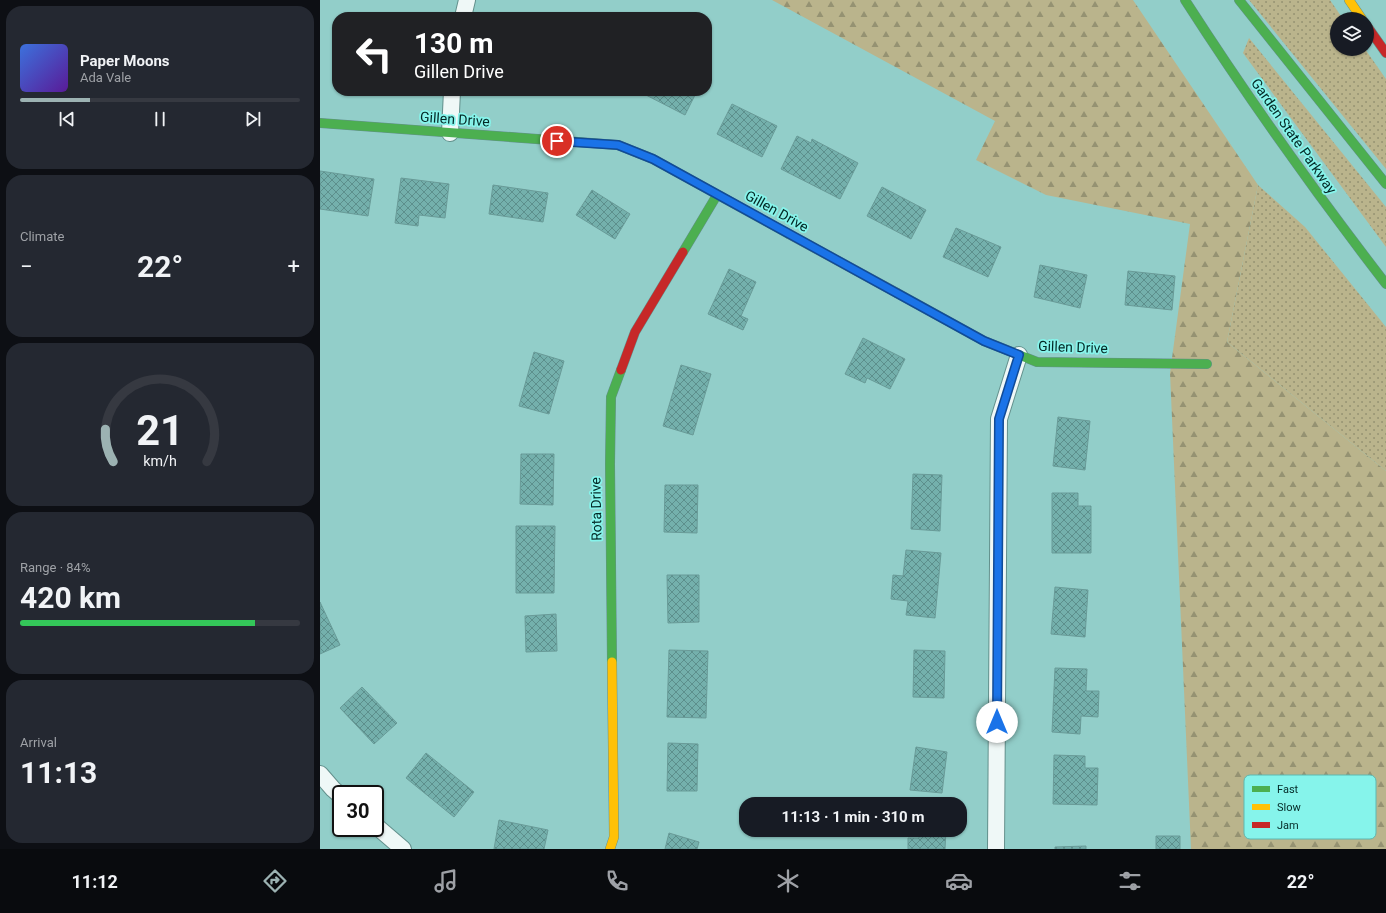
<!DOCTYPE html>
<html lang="en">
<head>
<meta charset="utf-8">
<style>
	body { margin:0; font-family:Roboto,sans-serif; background:#242831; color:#f1f3f6; height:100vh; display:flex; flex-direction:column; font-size:15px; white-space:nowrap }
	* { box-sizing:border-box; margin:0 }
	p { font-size:13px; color:#9ea1a6 }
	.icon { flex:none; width:22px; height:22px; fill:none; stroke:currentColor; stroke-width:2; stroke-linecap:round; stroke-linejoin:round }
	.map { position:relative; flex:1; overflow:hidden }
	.side { display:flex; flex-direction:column; gap:6px; padding:6px; background:#0d0f14; width:320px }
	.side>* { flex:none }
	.hud { position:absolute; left:12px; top:12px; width:380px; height:84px; border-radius:16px; box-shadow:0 1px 3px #0004; background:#202124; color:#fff; overflow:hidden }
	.fabs { position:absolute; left:1010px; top:12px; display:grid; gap:8px }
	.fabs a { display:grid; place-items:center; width:44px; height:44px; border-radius:50%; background:#171b24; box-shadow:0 1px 3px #0004; font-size:20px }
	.speed { position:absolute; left:12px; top:785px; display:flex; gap:8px; font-size:20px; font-weight:700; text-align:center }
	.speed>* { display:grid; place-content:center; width:52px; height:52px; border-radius:50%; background:#171b24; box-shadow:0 1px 3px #0004; line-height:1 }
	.speed .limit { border:2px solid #111; border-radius:6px; background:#fff; color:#111 }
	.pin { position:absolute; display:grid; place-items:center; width:34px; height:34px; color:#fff; margin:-17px; border:2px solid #fff; border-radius:50%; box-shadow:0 1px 4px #0007 }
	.me { position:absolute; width:44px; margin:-22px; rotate:0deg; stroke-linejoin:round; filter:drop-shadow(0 0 3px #0008) }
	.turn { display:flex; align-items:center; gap:14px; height:84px; padding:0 16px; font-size:18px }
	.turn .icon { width:52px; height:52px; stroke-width:2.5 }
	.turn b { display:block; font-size:28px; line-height:34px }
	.big { font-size:30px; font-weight:700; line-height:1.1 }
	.side .card { flex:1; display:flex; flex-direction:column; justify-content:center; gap:6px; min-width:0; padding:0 14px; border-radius:16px; background:#242831 }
	.side .dial { align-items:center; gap:0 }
	.dial svg { height:104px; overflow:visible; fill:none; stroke:#363941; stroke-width:7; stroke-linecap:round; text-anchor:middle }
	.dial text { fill:#f1f3f6; stroke:none }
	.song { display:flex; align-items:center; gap:12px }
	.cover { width:48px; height:48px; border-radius:6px; background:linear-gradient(135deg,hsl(220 70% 55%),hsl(270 70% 35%)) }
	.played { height:4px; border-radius:2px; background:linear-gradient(90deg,#9cb2b2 25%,#363941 25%) }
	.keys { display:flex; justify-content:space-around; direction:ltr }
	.heat { display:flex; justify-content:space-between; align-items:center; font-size:22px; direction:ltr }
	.charge { height:6px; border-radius:3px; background:linear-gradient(90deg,#34c759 84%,#363941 0) }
	.trip { position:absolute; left:419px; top:797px; width:228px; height:40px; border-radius:16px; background:#171b24; box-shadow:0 1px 3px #0004; font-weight:700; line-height:40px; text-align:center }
	.dock { display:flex; height:64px; justify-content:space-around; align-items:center; background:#090b0e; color:#9ea1a6 }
	.dock .icon { width:28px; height:28px }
	.dock .active { color:#9cb2b2 }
	.dock b { font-size:18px; color:#f1f3f6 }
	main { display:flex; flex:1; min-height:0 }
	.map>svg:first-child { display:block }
	.grass { fill:url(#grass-dots) }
	.forest { fill:url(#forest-firs) }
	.building { fill:url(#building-cross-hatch); stroke:#699b98 }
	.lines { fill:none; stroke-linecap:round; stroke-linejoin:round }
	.street-casing { stroke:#63908c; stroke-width:18 }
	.fast-casing { stroke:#63908c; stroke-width:10 }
	.slow-casing { stroke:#63908c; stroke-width:10 }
	.jam-casing { stroke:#63908c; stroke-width:10 }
	.street { stroke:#eff8f7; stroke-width:16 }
	.fast { stroke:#4caf50; stroke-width:9 }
	.slow { stroke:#ffc107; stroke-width:9 }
	.jam { stroke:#c62828; stroke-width:9 }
	.route-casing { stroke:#114b97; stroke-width:10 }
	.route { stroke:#1a73e8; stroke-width:7 }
	.labels { text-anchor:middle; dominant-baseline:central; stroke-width:3.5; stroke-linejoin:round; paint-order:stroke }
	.street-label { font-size:14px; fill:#032825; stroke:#86f4eb }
	.key { fill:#86f4eb; stroke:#5fb7b0; stroke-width:1 }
	.key-label { font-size:11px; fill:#032825 }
</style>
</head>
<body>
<main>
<section class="side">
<div class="card">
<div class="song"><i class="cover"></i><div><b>Paper Moons</b><p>Ada Vale</p></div></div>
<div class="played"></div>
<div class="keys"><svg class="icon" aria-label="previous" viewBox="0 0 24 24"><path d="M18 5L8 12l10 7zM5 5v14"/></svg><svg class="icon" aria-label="pause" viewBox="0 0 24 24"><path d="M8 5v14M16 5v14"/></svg><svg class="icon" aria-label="next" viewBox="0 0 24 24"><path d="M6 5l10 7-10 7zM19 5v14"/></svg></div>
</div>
<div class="card"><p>Climate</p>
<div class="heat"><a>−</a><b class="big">22°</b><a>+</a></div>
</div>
<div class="card dial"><svg viewBox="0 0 100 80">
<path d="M14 69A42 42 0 1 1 86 69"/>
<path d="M14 69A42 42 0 0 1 8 44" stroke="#9cb2b2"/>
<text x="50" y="56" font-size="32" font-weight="700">21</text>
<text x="50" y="72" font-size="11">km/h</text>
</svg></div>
<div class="card"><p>Range · 84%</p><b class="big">420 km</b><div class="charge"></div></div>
<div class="card"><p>Arrival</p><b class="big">11:13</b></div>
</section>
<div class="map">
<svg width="1066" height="849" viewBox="0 0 1066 849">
	<defs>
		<pattern id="grass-dots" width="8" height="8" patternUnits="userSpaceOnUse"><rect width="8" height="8" fill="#bab48c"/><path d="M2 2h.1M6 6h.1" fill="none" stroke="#959272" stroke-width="1.8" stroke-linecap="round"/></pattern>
		<pattern id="forest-firs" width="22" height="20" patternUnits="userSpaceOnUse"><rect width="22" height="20" fill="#bab48c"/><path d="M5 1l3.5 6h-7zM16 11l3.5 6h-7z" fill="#959272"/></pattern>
		<pattern id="building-cross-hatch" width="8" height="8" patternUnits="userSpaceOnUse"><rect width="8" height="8" fill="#74b0ac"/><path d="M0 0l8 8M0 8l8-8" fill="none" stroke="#5d8f8c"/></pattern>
	</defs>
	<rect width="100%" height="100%" fill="#92cec9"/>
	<path class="grass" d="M 929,0 L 1010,0 L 1023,19 L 1017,19 L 1017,49 L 1045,49 L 1066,79 L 1066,169 Z
		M 929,38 L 1066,207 L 1066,247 L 923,53 Z
		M 938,185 L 985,227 L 1066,327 L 1066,471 L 907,342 Z"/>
	<path class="forest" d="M 452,0 L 813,0 L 938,185 L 907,342 L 1066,471 L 1066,849 L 871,849 L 850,373 L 870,224 L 726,195 L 656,160 L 675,121 Z"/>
	<path class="building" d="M 323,91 L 377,91 L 365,115 L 322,93 Z
		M 412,104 L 457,126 L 442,157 L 397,134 Z
		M 477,136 L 491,143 L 492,139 L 538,163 L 520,199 L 461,169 Z
		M 0,171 L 54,179 L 48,216 L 0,209 Z
		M 81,178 L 129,184 L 125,218 L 99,215 L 98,226 L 75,223 Z
		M 173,185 L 228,193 L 223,222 L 169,214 Z
		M 562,187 L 606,210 L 591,239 L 547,216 Z
		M 272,190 L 310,214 L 295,239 L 256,215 Z
		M 636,228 L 681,247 L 668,277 L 623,257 Z
		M 720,265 L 767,275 L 760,308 L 714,297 Z
		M 409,269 L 436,282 L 421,316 L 428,319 L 423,330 L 388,314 Z
		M 808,271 L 855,276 L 852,310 L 805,305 Z
		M 543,338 L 585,359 L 570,389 L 547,378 L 545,383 L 525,374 Z
		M 214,352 L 244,361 L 229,414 L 199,406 Z
		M 361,365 L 391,374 L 373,435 L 343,426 Z
		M 738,417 L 770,421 L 765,470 L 733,466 Z
		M 201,454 L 234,454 L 233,505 L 200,504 Z
		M 593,474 L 622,475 L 620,531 L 591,529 Z
		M 345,485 L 378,485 L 377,533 L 344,532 Z
		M 732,493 L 758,493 L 758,506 L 771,506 L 771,553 L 732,553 Z
		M 196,526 L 235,526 L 234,593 L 196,593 Z
		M 586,550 L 621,553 L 615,618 L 586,615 L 588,601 L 571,599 L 573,575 L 583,576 Z
		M 347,575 L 379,575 L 379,622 L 348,623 Z
		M 735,587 L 768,590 L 765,637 L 731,634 Z
		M 0,602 L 20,645 L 0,654 Z
		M 236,614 L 237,651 L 206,652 L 205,616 Z
		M 349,650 L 388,651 L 386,718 L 347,717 Z
		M 594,650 L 625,651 L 624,698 L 593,697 Z
		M 735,668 L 767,669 L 766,691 L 779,691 L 778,717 L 761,716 L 760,734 L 732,732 Z
		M 42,687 L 77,723 L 54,744 L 20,708 Z
		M 348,743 L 378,744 L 377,791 L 347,791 Z
		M 596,747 L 627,752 L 622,793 L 590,790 Z
		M 106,753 L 154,792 L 134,817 L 86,778 Z
		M 734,755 L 765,756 L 765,768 L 778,768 L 777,805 L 733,804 Z
		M 179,820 L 228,830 L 224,849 L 174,849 Z
		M 599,830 L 626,830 L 625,849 L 588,849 L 588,838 L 599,838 Z
		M 349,833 L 379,842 L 377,849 L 345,849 Z
		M 836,836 L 860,836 L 860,849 L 836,849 Z
		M 766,846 L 766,849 L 735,849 L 735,847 Z"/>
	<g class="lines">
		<g class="street-casing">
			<path id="street" d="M 143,17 L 147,0
				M 130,133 L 132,91
				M 0,774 L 13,789 L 21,796
				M 55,825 L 83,849
				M 676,849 L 679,419 L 699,355"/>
		</g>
		<g class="fast-casing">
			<path id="fast" d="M 865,0 C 928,98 995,192 1066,284
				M 919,0 L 1066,184
				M 0,123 L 298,145 L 333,159 L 469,234
				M 363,252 L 397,195
				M 577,293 L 664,341 L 717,362 L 887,364
				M 292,662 L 290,464 L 291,397 L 301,370"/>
		</g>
		<g class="slow-casing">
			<path id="slow" d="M 1029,0 L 1042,19
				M 469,234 L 577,293
				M 290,849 L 294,837 L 292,662"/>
		</g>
		<g class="jam-casing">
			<path id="jam" d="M 1047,26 L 1066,53
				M 301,370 L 315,332 L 363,252"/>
		</g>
		<use href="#street" class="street"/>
		<use href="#fast" class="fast"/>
		<use href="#slow" class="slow"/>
		<use href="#jam" class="jam"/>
	</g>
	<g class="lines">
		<g class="route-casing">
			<path id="route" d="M 237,141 L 298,145 L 333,159 L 664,341 L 699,355 L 679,419 L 677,722"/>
		</g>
		<use href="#route" class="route"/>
	</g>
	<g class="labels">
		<g class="street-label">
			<text transform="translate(135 119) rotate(4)">Gillen Drive</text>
			<text transform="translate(974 136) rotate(55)">Garden State Parkway</text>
			<text transform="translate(457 211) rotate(29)">Gillen Drive</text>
			<text transform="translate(753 347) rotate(2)">Gillen Drive</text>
			<text transform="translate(276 509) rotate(-91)">Rota Drive</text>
		</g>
	</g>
	<rect x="924" y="775" width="132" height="64" rx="6" class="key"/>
	<rect x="932" y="786" width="18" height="6" fill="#4caf50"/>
	<rect x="932" y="804" width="18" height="6" fill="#ffc107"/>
	<rect x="932" y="822" width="18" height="6" fill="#c62828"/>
	<g class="key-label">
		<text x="957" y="793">Fast</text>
		<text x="957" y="811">Slow</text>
		<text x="957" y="829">Jam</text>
	</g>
</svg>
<div class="fabs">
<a><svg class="icon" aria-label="layers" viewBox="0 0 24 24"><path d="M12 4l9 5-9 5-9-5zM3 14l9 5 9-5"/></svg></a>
</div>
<div class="speed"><div class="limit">30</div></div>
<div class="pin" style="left:237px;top:141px;background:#d93025"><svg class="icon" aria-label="arrive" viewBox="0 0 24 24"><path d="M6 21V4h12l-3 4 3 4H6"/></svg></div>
<svg class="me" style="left:677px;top:722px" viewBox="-20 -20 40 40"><circle r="19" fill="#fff"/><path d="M0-13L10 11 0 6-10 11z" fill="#1a73e8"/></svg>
<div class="trip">11:13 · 1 min · 310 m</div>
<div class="hud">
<div class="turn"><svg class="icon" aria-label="left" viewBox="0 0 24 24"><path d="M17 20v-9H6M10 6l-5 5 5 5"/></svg><div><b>130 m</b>Gillen Drive</div></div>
</div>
</div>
</main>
<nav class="dock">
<b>11:12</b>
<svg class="icon active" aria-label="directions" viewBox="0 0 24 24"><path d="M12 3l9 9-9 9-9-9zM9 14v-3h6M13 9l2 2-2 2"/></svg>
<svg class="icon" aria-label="music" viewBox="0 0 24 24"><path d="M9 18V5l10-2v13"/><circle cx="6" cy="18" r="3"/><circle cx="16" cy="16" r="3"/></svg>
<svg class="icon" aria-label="phone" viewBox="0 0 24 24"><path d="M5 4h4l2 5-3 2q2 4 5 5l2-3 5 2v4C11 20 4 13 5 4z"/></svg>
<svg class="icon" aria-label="climate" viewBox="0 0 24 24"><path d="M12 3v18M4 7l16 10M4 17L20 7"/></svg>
<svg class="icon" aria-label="car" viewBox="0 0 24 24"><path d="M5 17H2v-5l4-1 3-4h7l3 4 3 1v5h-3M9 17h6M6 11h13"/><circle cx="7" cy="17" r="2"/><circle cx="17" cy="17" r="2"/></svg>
<svg class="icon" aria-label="filters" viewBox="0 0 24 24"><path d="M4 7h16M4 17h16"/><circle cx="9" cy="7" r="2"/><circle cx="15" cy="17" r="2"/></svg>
<b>22°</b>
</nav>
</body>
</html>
